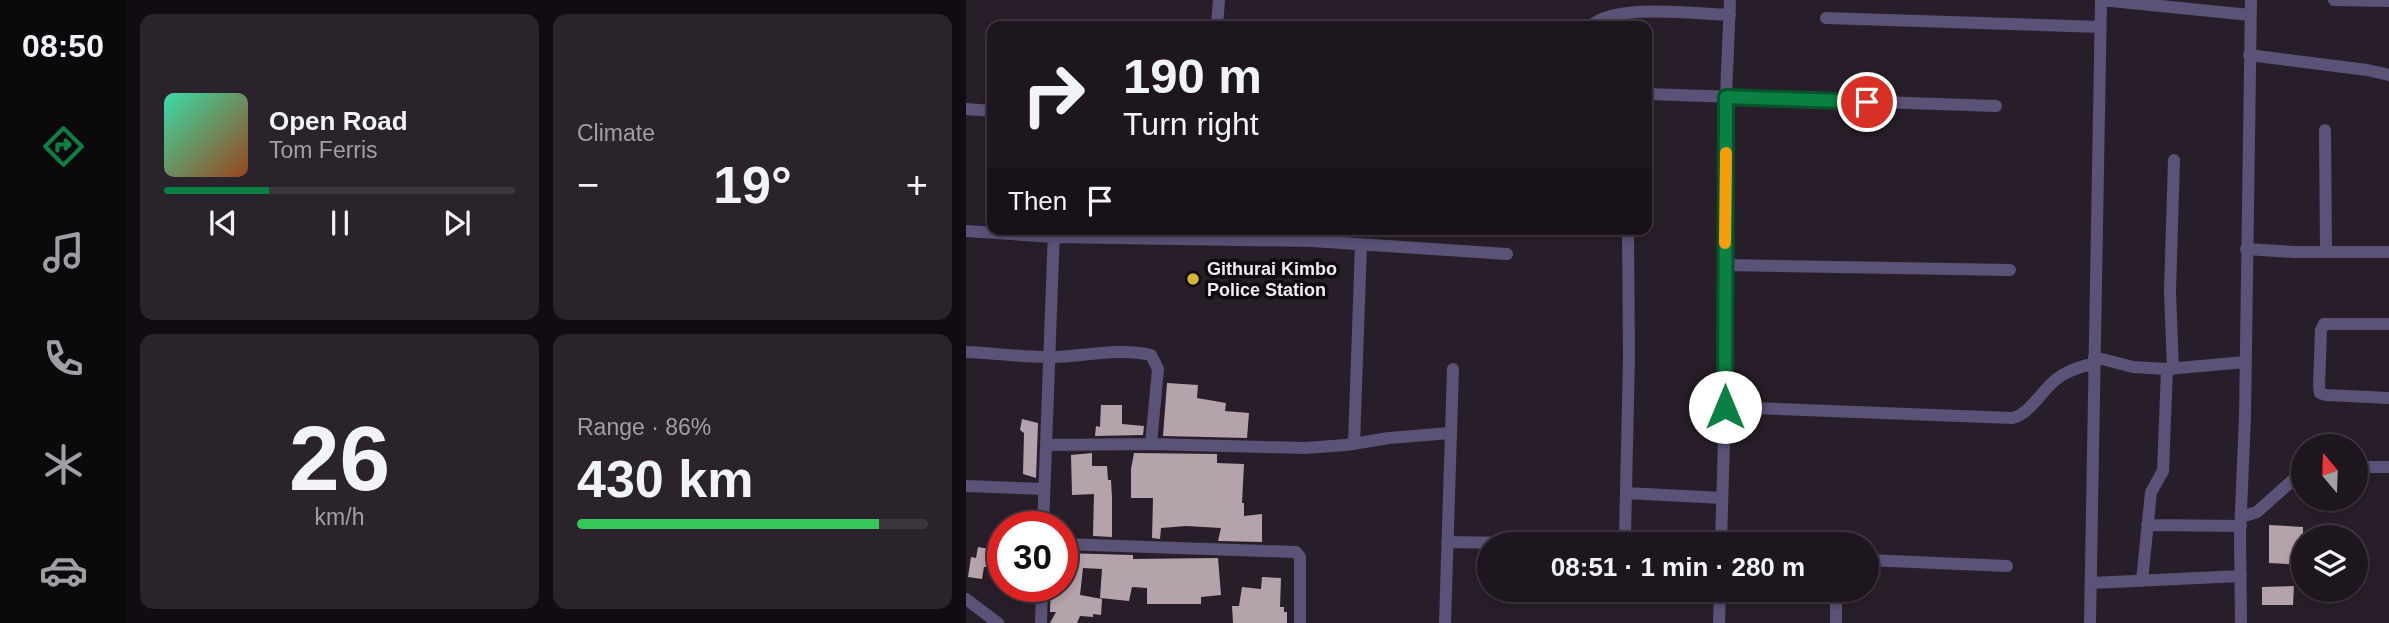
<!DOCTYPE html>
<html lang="en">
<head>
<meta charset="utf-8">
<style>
	body { margin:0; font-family:Arial,sans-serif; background:#2b232c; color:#f1f3f6; height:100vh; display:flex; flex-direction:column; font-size:26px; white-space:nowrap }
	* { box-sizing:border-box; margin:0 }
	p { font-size:23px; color:#a19fa4 }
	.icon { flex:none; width:38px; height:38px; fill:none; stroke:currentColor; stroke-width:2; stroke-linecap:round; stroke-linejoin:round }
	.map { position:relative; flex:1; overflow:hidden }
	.drawer { display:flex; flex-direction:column; gap:14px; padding:14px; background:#100c11; width:840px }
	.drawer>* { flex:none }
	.top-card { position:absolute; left:21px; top:21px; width:665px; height:214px; border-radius:14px; box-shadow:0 4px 10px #0003,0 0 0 2px #3c353d; background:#1e161f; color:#f1f3f6; overflow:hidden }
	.needle { width:46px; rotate:341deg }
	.controls { position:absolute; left:1325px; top:434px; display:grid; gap:14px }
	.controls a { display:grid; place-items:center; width:77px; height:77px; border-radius:50%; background:#1e161f; box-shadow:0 4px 10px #0003,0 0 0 2px #3c353d; font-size:35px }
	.speed { position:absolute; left:21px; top:511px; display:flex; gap:14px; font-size:35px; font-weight:700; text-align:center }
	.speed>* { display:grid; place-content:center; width:91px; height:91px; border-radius:50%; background:#1e161f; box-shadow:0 4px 10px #0003,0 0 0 2px #3c353d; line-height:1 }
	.speed .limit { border:10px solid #d22; background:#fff; color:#111 }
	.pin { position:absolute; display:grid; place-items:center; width:60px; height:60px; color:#fff; margin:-30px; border:4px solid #fff; border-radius:50%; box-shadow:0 2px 7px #0007 }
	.me { position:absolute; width:77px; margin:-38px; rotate:0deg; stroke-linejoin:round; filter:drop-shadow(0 0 5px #0008) }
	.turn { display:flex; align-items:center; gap:24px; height:147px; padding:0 21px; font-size:32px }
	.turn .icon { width:91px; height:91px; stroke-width:2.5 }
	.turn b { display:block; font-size:49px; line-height:60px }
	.then { display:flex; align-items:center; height:66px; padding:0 21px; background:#0003; gap:14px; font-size:26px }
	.big { font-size:52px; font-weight:700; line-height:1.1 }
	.drawer .widget { flex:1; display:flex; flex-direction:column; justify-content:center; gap:10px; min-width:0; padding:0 24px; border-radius:14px; background:#2b232c }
	.drawer .dial { align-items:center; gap:0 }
	.dial b { font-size:91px; line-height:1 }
	.song { display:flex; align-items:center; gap:21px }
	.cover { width:84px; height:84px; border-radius:10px; background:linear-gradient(135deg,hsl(160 70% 55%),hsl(20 70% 35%)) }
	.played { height:7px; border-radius:4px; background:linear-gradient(90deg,#0b8043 30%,#3c353d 30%) }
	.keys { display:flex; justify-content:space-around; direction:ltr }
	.heat { display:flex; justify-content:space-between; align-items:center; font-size:38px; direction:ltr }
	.charge { height:10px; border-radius:5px; background:linear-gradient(90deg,#34c759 86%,#3c353d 0) }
	.drawer .tiles { flex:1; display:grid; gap:14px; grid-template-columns:repeat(2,1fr) }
	.trip { position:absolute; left:511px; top:532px; width:402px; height:70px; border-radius:35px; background:#1e161f; box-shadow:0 4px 10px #0003,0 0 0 2px #3c353d; font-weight:700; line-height:70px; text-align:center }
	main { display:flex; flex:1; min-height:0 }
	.tabs { display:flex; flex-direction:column; width:126px; justify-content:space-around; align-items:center; background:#0c090c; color:#a19fa4 }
	.tabs .icon { width:49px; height:49px }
	.tabs .current { color:#0b8043 }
	.tabs b { font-size:32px; color:#f1f3f6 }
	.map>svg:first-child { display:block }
	.building { fill:#b5a3ab }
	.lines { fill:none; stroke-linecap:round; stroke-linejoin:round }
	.minor { stroke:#5b5278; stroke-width:12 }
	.route-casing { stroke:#07532c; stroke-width:18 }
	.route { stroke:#0b8043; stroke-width:12 }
	.slow { stroke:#f59e0b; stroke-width:12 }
	.poi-dot { fill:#d6b534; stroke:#0e0a0f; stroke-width:2.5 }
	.labels { text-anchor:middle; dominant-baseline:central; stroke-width:7; stroke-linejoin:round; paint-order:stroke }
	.poi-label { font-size:18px; font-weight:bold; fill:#f1eaf2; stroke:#0e0a0f; text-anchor:start }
</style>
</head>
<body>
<main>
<nav class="tabs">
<b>08:50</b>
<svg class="icon current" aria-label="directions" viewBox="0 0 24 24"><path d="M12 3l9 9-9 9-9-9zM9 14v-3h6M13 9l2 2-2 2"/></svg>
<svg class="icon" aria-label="music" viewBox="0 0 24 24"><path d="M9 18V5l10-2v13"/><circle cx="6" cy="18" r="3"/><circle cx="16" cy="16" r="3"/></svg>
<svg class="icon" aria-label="phone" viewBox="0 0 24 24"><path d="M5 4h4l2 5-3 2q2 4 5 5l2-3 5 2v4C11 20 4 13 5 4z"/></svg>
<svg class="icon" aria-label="climate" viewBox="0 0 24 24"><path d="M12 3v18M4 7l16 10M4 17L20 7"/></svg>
<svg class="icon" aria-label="car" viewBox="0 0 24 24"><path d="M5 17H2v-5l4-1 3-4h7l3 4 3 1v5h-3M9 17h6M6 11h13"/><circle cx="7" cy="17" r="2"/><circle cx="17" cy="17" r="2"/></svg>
</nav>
<section class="drawer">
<div class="tiles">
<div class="widget">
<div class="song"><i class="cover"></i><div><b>Open Road</b><p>Tom Ferris</p></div></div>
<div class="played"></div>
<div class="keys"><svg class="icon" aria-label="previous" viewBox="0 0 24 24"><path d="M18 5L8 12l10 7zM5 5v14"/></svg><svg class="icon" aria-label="pause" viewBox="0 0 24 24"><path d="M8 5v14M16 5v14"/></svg><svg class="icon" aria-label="next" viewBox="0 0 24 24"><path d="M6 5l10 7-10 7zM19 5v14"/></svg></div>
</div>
<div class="widget"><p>Climate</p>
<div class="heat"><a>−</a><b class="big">19°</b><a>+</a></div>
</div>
<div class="widget dial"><b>26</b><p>km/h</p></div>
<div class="widget"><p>Range · 86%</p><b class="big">430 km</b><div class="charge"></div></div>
</div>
</section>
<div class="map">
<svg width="1423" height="623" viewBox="0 0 1423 623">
	<rect width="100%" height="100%" fill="#281e29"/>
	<path class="building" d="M 201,383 L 232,385 L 231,398 L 260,403 L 259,411 L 283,413 L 281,438 L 197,436 Z
		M 135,405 L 156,405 L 156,424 L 178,426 L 177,435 L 129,436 L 130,426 L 134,427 Z
		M 56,419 L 72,423 L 70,478 L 57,474 L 58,433 L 54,430 Z
		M 126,453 L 126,466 L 141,466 L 142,480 L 145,480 L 146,498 L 146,537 L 127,536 L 128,494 L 106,495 L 105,455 Z
		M 168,453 L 251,454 L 251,463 L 278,464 L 276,503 L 278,503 L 278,516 L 296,514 L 296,542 L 252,541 L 255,528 L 220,526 L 195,528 L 194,539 L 186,538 L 187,498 L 165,498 L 165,469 Z
		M 1303,525 L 1337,527 L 1337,565 L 1303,563 Z
		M 24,545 L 37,546 L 37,568 L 18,567 L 16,579 L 2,577 L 5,557 L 10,558 L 12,547 L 24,549 Z
		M 96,553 L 167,555 L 167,559 L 252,558 L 255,595 L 235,597 L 235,604 L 181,604 L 181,588 L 166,587 L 163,601 L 134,598 L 136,569 L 117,568 L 114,595 L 136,599 L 135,615 L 127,614 L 127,617 L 114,616 L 111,623 L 84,623 L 90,612 L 84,612 L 85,586 L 96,586 Z
		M 296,577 L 315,578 L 314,607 L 318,607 L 318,612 L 321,612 L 321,623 L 267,623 L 266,606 L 273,606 L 276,587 L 295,589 Z
		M 1328,586 L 1327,605 L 1296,605 L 1296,587 Z"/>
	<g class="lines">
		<path class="minor" d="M 1135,0 L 1284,15
			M 1368,0 L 1423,1
			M 860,18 L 1135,27
			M 251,26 L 253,0
			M 625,26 C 648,3 731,14 764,15
			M 1283,55 L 1401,70 L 1423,75
			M 681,94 L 1030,106
			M 0,109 L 26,111
			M 1359,130 L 1360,252
			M 0,231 L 88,237 L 346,241 L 541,254
			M 1280,249 L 1328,252 L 1423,252
			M 759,265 L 1044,270
			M 1423,324 L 1358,324 L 1355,330 L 1353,386 L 1354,393 L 1360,395 L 1423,398
			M 0,352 C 27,353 55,357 82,357 C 117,357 151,347 185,355 L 192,369 L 185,444
			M 1128,357 L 1167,367 L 1201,369 L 1279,362
			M 1207,369 L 1204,292 L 1208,160
			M 759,407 L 1046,418 C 1064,415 1076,389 1092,378 C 1102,370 1115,367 1128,363
			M 388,444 L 395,245
			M 80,445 L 185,444 L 339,448 L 380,445 L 423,438 L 484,433
			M 1390,467 L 1423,467
			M 0,486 L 77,489
			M 660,493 L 756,498
			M 1275,517 L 1291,512 L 1337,471
			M 1181,525 L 1275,526
			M 77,527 L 88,230
			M 481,542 L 616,544
			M 96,544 L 330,552 L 334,557 L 334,623
			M 653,544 L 657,542 L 659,536 L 663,357 L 662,229
			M 755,544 L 759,407 L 760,97 L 764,0
			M 901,560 L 1041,566
			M 1176,581 L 1185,492 L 1197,471 L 1201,369
			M 1125,583 L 1275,576
			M 0,599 L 32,623
			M 75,623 L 76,586
			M 479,623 L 487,369
			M 753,623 L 754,590
			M 870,623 L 870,590
			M 1124,623 L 1135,0
			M 1275,623 L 1274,534 L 1279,417 L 1285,0"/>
	</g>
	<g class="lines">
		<g class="route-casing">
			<path id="route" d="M 759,407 L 760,97 L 901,102"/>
		</g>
		<use href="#route" class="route"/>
		<path class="slow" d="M 759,243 L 760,153"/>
	</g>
	<circle class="poi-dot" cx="227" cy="279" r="7"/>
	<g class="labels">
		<g class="poi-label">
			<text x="241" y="269">Githurai Kimbo<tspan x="241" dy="21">Police Station</tspan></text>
		</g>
	</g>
</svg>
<div class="controls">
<a><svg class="needle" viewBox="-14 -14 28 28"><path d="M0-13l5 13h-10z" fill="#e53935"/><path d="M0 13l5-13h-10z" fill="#a19fa4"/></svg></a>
<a><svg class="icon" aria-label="layers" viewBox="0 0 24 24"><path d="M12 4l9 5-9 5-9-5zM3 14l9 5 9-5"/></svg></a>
</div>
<div class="speed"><div class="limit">30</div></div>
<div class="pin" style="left:901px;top:102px;background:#d93025"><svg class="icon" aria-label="arrive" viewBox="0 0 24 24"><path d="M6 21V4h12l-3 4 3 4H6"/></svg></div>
<svg class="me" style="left:759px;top:407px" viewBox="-20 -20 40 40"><circle r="19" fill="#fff"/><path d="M0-13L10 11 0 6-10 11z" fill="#0b8043"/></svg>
<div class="trip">08:51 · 1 min · 280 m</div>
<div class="top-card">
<div class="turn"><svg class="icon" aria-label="right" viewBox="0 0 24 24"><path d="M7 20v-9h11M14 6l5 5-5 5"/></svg><div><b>190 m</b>Turn right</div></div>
<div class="then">Then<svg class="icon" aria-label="arrive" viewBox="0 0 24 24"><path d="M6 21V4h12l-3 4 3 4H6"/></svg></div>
</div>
</div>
</main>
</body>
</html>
